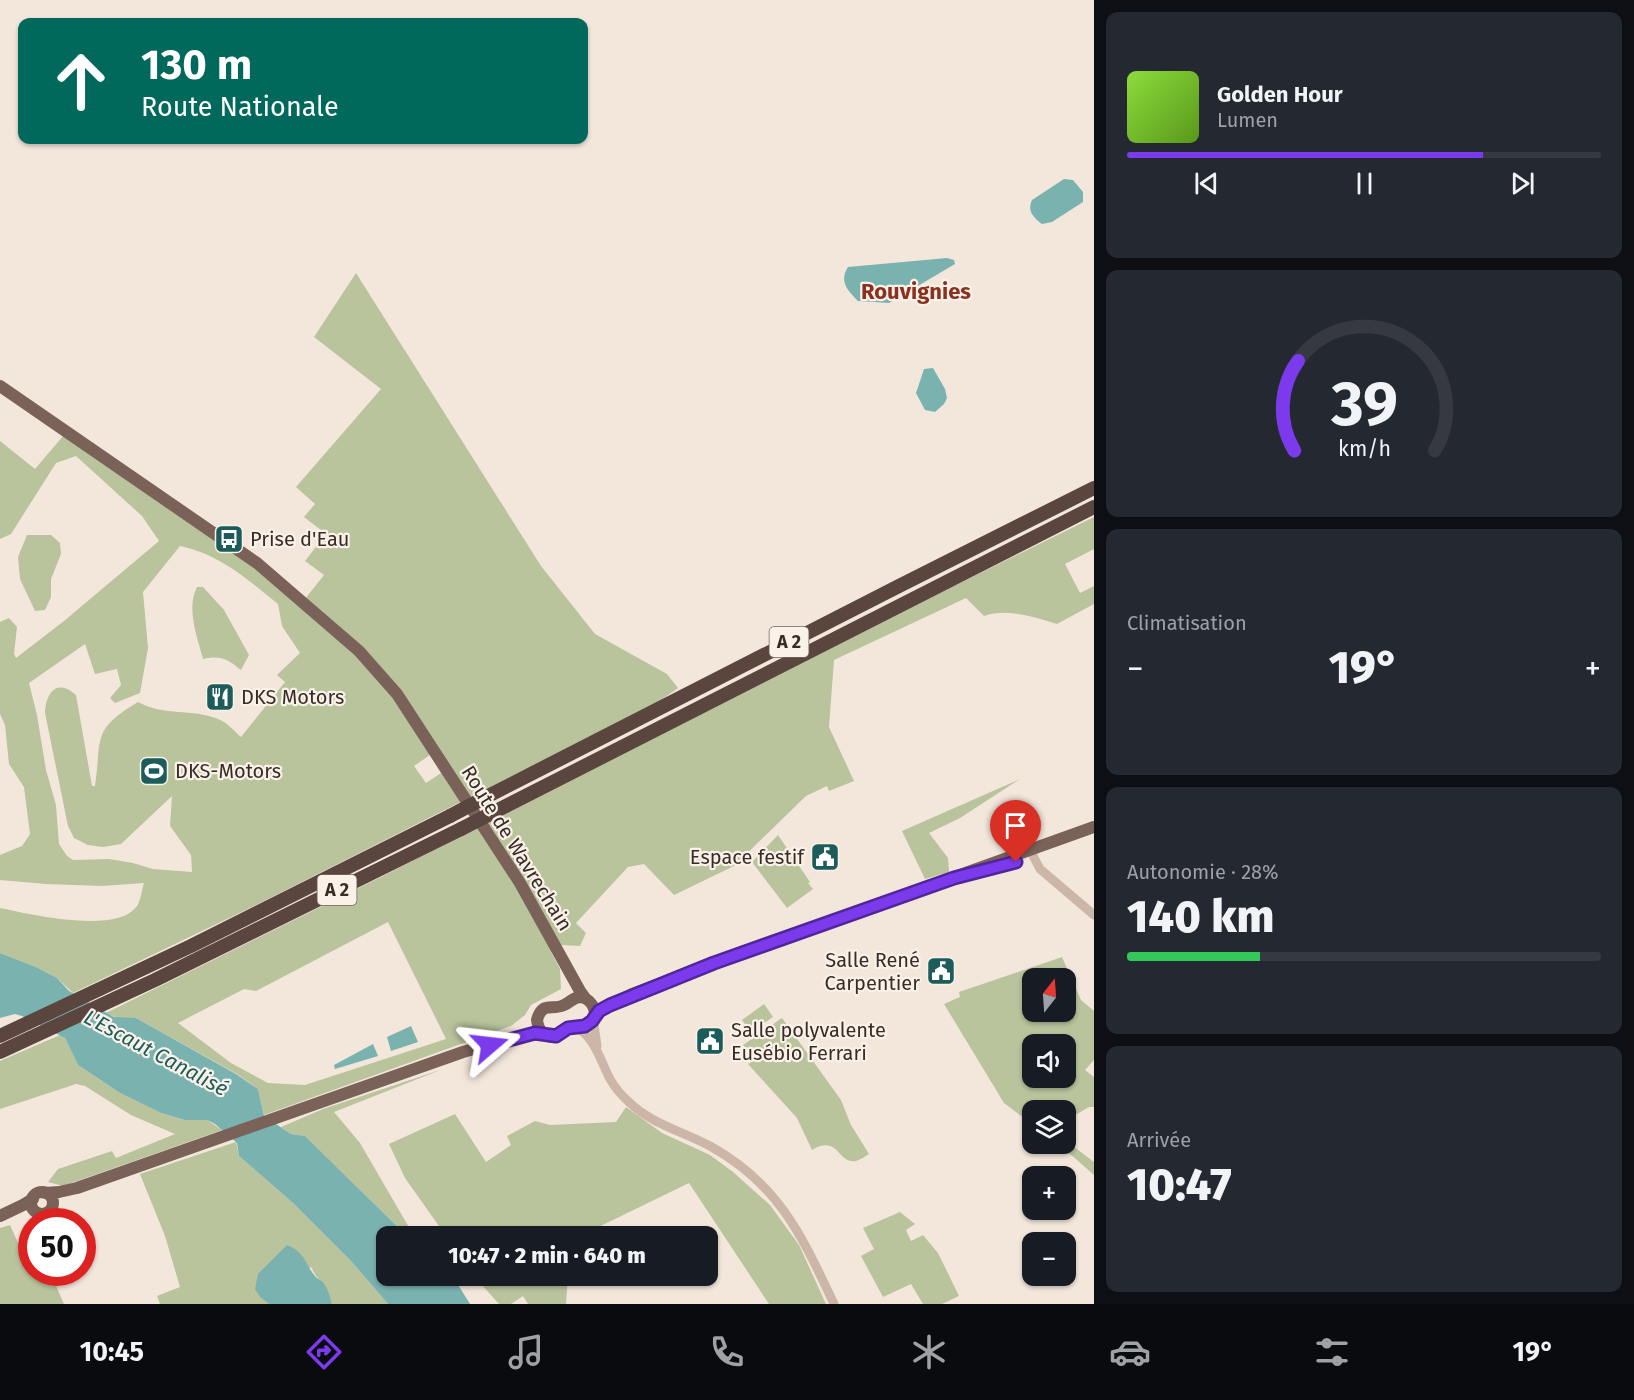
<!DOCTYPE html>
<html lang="fr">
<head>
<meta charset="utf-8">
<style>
	body { margin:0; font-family:"Fira Sans",sans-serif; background:#242831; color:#f1f3f6; height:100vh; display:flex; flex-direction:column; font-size:22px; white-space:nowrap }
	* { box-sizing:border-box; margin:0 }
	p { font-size:20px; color:#9ea1a6 }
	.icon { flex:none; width:33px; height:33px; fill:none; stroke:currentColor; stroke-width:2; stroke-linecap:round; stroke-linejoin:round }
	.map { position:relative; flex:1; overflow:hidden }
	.panel { display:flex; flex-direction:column; gap:12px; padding:12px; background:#0d0f14; width:540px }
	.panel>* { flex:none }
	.top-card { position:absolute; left:18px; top:18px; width:570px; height:126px; border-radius:12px; box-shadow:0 2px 4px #0004; background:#00695c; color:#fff; overflow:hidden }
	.needle { width:39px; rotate:17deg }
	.tools { position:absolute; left:1022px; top:968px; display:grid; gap:12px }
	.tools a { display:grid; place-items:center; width:54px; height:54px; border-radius:12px; background:#171b24; box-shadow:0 2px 4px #0004; font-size:30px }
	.speed { position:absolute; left:18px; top:1208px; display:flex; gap:12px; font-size:30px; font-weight:700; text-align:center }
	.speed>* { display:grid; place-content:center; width:78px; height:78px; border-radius:50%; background:#171b24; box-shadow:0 2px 4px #0004; line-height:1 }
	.speed .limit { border:9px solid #d22; background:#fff; color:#111 }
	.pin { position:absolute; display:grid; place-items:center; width:51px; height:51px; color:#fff; margin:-62px -26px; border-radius:50% 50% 50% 0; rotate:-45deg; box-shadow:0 0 6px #0007 }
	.pin .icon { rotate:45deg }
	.me { position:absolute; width:66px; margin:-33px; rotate:73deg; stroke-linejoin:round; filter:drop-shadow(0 0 4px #0008) }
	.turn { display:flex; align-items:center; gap:21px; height:126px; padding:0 24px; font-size:27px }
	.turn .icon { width:78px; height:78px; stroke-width:2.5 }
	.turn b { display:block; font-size:42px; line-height:51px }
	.big { font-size:45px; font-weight:800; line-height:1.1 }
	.panel .tile { flex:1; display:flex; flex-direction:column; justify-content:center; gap:9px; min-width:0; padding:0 21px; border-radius:12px; background:#242831 }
	.panel .dial { align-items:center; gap:0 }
	.dial svg { height:156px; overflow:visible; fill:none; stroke:#363941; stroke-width:7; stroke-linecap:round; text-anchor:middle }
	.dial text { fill:#f1f3f6; stroke:none }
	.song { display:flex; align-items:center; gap:18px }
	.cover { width:72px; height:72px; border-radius:9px; background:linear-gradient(135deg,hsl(90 70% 55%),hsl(90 70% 35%)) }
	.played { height:6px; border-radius:3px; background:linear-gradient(90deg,#7c3aed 75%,#363941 75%) }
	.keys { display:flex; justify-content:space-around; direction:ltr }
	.heat { display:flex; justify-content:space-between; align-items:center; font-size:33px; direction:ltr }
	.charge { height:9px; border-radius:4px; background:linear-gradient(90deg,#34c759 28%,#363941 0) }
	.trip { position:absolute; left:376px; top:1226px; width:342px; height:60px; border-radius:12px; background:#171b24; box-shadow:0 2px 4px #0004; font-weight:800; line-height:60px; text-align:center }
	.dock { display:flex; height:96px; justify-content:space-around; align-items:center; background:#090b0e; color:#9ea1a6 }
	.dock .icon { width:42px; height:42px }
	.dock .on { color:#7c3aed }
	.dock b { font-size:27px; color:#f1f3f6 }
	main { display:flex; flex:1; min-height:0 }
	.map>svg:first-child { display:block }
	.green { fill:#b9c39c; fill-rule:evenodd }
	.water { fill:#7ab2b0 }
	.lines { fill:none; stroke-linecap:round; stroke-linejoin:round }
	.minor { stroke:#ccb6a8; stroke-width:9 }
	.major { stroke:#7b6259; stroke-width:12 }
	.highway { stroke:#5a453f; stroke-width:14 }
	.highway-bridge { stroke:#5a453f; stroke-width:14 }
	.route-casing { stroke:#51269a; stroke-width:15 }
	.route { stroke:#7c3aed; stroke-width:10 }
	.labels { text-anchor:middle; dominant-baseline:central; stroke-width:4.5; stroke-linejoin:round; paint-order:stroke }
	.shield { fill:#faf1e9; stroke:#726762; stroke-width:1.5 }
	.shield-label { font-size:18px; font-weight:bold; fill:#382c28 }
	.poi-label { font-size:20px; fill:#382c28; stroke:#faf1e9; text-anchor:start }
	.street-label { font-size:20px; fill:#382c28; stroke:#faf1e9 }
	.water-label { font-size:21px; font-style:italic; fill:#1c5c5b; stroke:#faf1e9 }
	.quarter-label { font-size:22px; font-weight:bold; fill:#8b301e; stroke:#faf1e9 }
</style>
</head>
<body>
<main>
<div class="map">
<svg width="1094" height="1304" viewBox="0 0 1094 1304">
	<rect width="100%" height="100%" fill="#f3e7dc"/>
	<path class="green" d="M 356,273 L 541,566 L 595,634 L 667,674 L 678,688 L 657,703 L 256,905 L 73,993 L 57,978 L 36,967 L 0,953 L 0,908 C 29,914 117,935 137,906 C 141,900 142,889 144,883 L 102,886 L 46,884 L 0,880 L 0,855 L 22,846 L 30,834 L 24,787 L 9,764 L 5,725 L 0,714 L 0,622 L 9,618 L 17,627 L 14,654 L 16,658 L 64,621 L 159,541 L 142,516 L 76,456 L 56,463 L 11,534 L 0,539 L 0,441 L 35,469 L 64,435 L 235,552 L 301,604 L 324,575 L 305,561 L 326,534 L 304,517 L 315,504 L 296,487 L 381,389 L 314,337 ZM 180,546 C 219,554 247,579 278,604 L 282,626 L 300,653 L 277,675 L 285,682 L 241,737 C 234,731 227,722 218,719 C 191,708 166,717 138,702 C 91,730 102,738 95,786 L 92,786 L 76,695 C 57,678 46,692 45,713 L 68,826 L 74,838 L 88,845 L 103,847 L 121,844 L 172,796 L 170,826 L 191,855 L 192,872 L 153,869 L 133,863 L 109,859 L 73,860 L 67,856 L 59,844 L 56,805 L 46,770 L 37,715 L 29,683 L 85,644 L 95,674 L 117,669 L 121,685 L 110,698 L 115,703 L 140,693 L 148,648 L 143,592 ZM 430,755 L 441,773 L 426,783 L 414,766 Z
		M 1094,517 L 1094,549 L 1065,564 L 1080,593 L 1094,586 L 1094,604 L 1057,624 C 1034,617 1007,608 984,616 L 966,598 L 834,660 L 829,727 L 854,781 L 829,791 L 827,786 L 806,796 L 734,866 L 674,895 L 644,864 L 628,867 L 576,923 L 586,933 L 580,946 L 561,945 L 551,952 L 560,969 L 561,989 L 531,1005 L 525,1015 L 511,1026 L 264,1115 L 258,1089 L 237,1074 L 136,1018 L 118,1018 L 106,1013 L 381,877 L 822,651 ZM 388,922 L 446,1039 L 305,1085 L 268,1083 L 231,1063 L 178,1023 L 244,989 L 256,991 Z
		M 27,535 L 51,535 L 60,543 L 61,554 L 51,579 L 51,597 L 45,610 L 35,611 L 20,579 L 18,557 Z
		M 197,587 L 203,587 L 224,610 L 249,655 L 241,670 C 228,659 220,655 203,659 C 197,636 186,609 197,587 Z
		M 1020,779 L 960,818 L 929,833 L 948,858 L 949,872 L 925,879 L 902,831 Z
		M 778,835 L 810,882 L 808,883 L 813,889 L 787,908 L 752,862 Z
		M 1062,957 L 1081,1000 L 1094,1011 L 1094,1060 L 1085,1070 L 1094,1077 L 1094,1107 L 1089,1107 L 1065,1121 L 1065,1110 L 1032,1110 L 1032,1113 L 1024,1118 L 1004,1103 L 944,1004 L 960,997 L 959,992 ZM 1032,978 L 1065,978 L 1065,1011 L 1032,1011 ZM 1032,1044 L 1065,1044 L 1065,1077 L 1032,1077 Z
		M 764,1004 L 773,1017 L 751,1032 L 742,1020 Z
		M 782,1018 L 841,1100 L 851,1125 L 869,1154 C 866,1156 860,1160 856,1161 C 837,1164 839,1134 812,1150 L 797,1118 L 748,1064 L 754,1060 L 743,1045 Z
		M 60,1035 L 65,1038 L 78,1065 L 120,1093 L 161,1113 L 185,1120 L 207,1120 L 222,1130 L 63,1186 L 48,1182 L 58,1169 L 112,1151 L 116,1158 L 175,1134 L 131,1115 L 85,1086 L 76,1084 L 0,1109 L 0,1061 Z
		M 443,1069 L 334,1112 L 360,1143 L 414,1236 L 407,1236 L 305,1136 L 291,1134 L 281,1127 L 323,1109 Z
		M 626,1107 L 662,1133 L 710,1155 L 733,1172 L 770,1205 L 799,1245 L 826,1304 L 769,1304 L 689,1183 L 580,1236 L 446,1236 L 405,1178 L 389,1144 L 455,1114 L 486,1162 L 511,1145 L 507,1136 L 535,1121 L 550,1125 L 616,1122 Z
		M 1065,1137 L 1069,1143 L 1094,1162 L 1094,1175 L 1069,1153 L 1061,1143 L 1065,1143 Z
		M 236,1142 L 239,1156 L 293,1203 L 351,1261 L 388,1304 L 332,1304 C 327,1285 318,1282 311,1267 L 261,1298 L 269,1304 L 160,1304 L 157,1296 L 180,1287 L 165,1236 L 140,1174 Z
		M 900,1212 L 915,1224 L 906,1230 L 911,1241 L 923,1235 L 938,1253 L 959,1296 L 942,1304 L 923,1304 L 911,1284 L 883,1297 L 861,1256 L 874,1249 L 863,1228 Z
		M 10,1225 L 27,1263 L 31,1262 L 32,1272 L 50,1272 L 64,1304 L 0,1304 L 0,1228 Z
		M 473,1275 L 568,1275 L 566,1304 L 528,1304 L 523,1296 L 511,1304 L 499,1304 Z"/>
	<path class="water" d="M 1064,179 L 1073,180 L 1083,192 L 1083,202 L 1052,222 L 1042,224 C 1033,217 1027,211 1032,200 Z
		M 947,258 L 954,260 L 955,264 L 889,303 L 858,301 C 847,290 839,281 848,267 Z
		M 933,368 L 945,389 L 947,398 L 944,404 L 935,412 L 925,410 L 916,393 L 924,369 Z
		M 0,953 L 36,967 L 57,978 L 69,991 L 114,1017 L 136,1018 L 236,1074 L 258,1089 L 264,1116 L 291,1134 L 305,1136 L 407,1236 L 387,1236 L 387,1275 L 452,1275 L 470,1304 L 388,1304 L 351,1261 L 293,1203 L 239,1156 L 237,1143 L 215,1124 L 207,1120 L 185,1120 L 161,1113 L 120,1093 L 78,1065 L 65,1038 L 22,1016 L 15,1014 L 0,1018 Z
		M 411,1026 L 418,1042 L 391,1051 L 387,1037 Z
		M 373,1044 L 378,1056 L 335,1069 L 334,1065 Z
		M 287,1245 C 305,1252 305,1264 315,1276 C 317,1279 321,1280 323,1282 C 328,1289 330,1296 332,1304 L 269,1304 L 261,1298 L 255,1289 L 258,1274 Z"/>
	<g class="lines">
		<path class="minor" d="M 1030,850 L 1040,869 L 1094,915
			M 593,1018 L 597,1046
			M 575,1027 C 594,1035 601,1062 610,1079 C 615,1088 622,1096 630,1103 C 652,1124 684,1132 710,1146 C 779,1184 802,1236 834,1304"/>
		<path class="major" d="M 0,386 L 257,563 L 359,651 L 397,694 L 520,883 L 580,991 L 585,998
			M 581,997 C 594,1000 601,1017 587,1025 C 581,1028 574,1026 568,1028 C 563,1030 561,1034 556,1036 C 545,1039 538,1030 537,1020 C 542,1001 552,1011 564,1005 C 571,1002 573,997 581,997 Z
			M 594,1016 L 606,1007 L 632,994 L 714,963 L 1094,827
			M31 1203a11 11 0 1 1 22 0a11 11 0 1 1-22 0Z
			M 45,1193 L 59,1192 L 77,1188 L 463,1052 L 521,1036 L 543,1034
			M 0,1216 L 23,1205 L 33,1199"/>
		<path class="highway" d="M 486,797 L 899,586 L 1094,488
			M 494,812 L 1094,507
			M 0,1036 L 191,946 L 450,816
			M 0,1052 L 155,980 L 461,829"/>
		<path class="highway-bridge" d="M 450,816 L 486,797
			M 461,829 L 494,812"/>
	</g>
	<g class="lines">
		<g class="route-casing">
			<path id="route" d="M 490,1045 L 535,1033 L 556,1036 L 568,1028 L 585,1026 L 592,1021 L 599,1011 L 610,1005 L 714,963 L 954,878 L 1016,862"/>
		</g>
		<use href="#route" class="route"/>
	</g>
	<defs>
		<g id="bus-square" transform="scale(1.5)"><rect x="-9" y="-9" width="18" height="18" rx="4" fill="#1c5c5b" stroke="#faf1e9"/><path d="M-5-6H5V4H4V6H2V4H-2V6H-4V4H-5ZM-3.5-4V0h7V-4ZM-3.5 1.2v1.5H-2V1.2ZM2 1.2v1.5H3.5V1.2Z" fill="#fff"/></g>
		<g id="restaurant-square" transform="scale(1.5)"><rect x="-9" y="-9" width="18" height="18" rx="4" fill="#1c5c5b" stroke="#faf1e9"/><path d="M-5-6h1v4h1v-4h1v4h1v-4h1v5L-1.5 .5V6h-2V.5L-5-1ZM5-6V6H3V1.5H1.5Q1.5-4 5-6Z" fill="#fff"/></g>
		<g id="stadium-square" transform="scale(1.5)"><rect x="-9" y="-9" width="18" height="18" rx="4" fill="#1c5c5b" stroke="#faf1e9"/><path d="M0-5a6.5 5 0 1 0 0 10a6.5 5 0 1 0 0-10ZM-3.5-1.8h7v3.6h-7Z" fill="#fff"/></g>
		<g id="civic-square" transform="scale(1.5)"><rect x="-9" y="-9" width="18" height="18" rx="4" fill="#1c5c5b" stroke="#faf1e9"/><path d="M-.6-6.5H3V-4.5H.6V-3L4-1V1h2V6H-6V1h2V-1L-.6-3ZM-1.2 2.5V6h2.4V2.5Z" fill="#fff"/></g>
	</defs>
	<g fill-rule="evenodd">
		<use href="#bus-square" x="229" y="539"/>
		<use href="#restaurant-square" x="220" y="697"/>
		<use href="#stadium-square" x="154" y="771"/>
		<use href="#civic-square" x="825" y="857"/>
		<use href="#civic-square" x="941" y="971"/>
		<use href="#civic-square" x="710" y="1041"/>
	</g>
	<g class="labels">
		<g class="shield">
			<rect x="769.5" y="627" width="39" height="30" rx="4.5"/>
			<rect x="317.5" y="875" width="39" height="30" rx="4.5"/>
		</g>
		<g class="shield-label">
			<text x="789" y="642">A 2</text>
			<text x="337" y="890">A 2</text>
		</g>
		<g class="poi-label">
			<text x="250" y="539">Prise d'Eau</text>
			<text x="241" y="697">DKS Motors</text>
			<text x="175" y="771">DKS-Motors</text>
			<text x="804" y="857" text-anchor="end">Espace festif</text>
			<text x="920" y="960" text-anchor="end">Salle René<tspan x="920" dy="23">Carpentier</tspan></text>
			<text x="731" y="1030">Salle polyvalente<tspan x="731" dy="23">Eusébio Ferrari</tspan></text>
		</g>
		<g class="street-label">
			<text transform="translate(517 848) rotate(58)">Route de Wavrechain</text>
		</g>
		<g class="water-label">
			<text transform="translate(156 1053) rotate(28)">L'Escaut Canalisé</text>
		</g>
		<g class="quarter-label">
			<text x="916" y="291">Rouvignies</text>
		</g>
	</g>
</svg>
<div class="tools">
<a><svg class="needle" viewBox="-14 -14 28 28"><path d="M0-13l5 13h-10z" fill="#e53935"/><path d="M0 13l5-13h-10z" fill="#9ea1a6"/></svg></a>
<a><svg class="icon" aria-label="sound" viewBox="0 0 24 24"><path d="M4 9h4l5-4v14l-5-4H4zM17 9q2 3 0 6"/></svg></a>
<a><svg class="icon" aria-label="layers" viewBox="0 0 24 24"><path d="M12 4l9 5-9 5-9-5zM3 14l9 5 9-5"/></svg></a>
<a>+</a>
<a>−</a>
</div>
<div class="speed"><div class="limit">50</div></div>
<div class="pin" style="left:1016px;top:862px;background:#d93025"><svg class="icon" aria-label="arrive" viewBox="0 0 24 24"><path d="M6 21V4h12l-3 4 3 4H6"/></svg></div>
<svg class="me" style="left:490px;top:1045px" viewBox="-20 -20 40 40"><path d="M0-17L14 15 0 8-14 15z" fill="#7c3aed" stroke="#fff" stroke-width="4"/></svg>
<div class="trip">10:47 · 2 min · 640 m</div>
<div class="top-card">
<div class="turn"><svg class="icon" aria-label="ahead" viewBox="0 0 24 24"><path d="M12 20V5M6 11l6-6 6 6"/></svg><div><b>130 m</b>Route Nationale</div></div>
</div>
</div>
<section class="panel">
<div class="tile">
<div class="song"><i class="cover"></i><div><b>Golden Hour</b><p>Lumen</p></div></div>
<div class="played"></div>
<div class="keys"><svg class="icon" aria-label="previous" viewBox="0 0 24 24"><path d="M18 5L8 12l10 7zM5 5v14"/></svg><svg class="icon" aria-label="pause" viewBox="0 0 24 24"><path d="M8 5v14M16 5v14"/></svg><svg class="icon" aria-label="next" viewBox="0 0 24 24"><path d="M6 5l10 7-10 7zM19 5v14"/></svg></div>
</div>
<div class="tile dial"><svg viewBox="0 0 100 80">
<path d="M14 69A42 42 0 1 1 86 69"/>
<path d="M14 69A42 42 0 0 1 16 23" stroke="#7c3aed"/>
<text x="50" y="56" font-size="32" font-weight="700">39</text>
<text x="50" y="72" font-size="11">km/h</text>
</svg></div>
<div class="tile"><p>Climatisation</p>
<div class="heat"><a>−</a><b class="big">19°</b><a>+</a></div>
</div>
<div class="tile"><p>Autonomie · 28%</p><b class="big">140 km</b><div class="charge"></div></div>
<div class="tile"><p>Arrivée</p><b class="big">10:47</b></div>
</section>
</main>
<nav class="dock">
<b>10:45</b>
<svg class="icon on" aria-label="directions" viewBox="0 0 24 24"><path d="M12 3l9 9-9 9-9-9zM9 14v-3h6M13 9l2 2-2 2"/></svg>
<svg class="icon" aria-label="music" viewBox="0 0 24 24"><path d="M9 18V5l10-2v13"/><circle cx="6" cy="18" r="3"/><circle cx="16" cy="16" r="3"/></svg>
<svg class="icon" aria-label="phone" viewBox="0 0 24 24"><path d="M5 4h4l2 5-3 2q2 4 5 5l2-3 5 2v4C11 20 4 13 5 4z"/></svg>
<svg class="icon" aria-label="climate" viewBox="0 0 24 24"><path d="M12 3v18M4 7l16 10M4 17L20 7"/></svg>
<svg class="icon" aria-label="car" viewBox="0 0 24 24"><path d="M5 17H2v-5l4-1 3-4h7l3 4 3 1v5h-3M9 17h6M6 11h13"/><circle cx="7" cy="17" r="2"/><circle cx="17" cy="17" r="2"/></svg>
<svg class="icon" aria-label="filters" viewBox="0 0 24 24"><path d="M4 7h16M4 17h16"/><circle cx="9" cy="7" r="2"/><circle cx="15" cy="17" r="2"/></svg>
<b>19°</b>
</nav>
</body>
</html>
